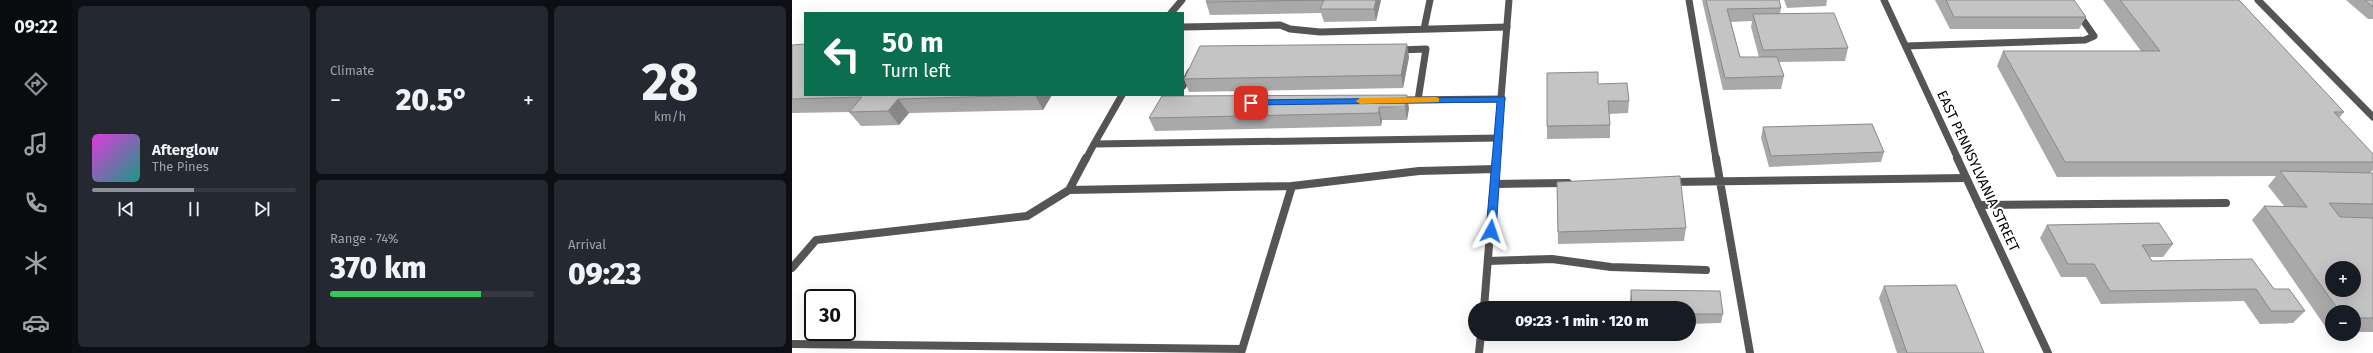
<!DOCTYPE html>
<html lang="en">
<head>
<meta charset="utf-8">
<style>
	body { margin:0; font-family:"Fira Sans",sans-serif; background:#242831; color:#f1f3f6; height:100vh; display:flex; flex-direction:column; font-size:15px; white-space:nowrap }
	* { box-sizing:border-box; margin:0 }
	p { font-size:13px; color:#9ea1a6 }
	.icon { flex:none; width:22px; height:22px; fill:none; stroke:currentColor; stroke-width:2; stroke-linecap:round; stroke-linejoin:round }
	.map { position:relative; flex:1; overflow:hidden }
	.side { display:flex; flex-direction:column; gap:6px; padding:6px; background:#0d0f14; width:720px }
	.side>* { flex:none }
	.banner { position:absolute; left:12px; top:12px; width:380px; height:84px; border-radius:0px; box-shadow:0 4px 16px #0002; background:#0b6e4f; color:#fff; overflow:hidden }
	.fabs { position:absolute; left:1533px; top:261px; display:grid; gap:8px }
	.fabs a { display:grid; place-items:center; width:36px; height:36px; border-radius:50%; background:#171b24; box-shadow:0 4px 16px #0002; font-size:20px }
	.speed { position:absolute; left:12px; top:289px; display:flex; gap:8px; font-size:20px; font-weight:700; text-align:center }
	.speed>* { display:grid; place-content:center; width:52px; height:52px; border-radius:50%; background:#171b24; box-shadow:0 4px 16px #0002; line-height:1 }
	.speed .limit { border:2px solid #111; border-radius:6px; background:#fff; color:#111 }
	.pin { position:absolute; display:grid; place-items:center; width:34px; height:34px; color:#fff; margin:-17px; border-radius:8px; box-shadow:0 2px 6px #0006 }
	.me { position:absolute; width:44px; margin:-22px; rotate:5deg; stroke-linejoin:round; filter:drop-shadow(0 0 3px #0008) }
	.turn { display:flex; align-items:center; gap:14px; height:84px; padding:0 12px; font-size:18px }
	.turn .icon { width:52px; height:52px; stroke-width:2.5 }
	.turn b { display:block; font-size:28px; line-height:34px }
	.big { font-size:30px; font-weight:800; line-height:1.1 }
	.side .card { flex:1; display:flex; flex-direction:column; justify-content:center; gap:6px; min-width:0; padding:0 14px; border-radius:6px; background:#242831 }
	.side .dial { align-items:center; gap:0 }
	.dial b { font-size:52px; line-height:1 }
	.song { display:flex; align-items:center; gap:12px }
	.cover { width:48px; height:48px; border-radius:6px; background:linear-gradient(135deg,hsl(300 70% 55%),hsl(170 70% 35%)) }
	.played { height:4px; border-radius:2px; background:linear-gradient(90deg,#8c9099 50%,#363941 50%) }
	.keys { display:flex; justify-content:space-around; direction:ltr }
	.heat { display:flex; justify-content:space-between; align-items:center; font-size:22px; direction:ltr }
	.charge { height:6px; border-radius:3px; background:linear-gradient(90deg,#34c759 74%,#363941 0) }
	.side .tiles { flex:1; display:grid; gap:6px; grid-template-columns:repeat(3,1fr) }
	.card:first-child { grid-row:span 2 }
	.trip { position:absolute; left:676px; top:301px; width:228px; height:40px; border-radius:20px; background:#171b24; box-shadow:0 4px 16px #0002; font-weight:800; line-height:40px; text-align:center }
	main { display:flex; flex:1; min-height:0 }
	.tab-bar { display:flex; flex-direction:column; width:72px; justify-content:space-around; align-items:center; background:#090b0e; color:#9ea1a6 }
	.tab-bar .icon { width:28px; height:28px }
	.tab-bar .selected { color:#8c9099 }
	.tab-bar b { font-size:18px; color:#f1f3f6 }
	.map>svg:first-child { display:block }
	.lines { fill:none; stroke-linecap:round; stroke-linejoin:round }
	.service-far1 { stroke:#555; stroke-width:7 }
	.service { stroke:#555; stroke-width:8 }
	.minor-far1 { stroke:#555; stroke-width:7 }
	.minor { stroke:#555; stroke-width:8 }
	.wall { fill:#a9a9a9; fill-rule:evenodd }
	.shaded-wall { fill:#898989 }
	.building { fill:#c4c4c4; stroke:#898989; fill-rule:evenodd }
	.route { fill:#1a73e8; stroke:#114b97 }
	.slow { fill:#f59e0b }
	.labels { text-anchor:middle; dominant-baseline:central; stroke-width:4; stroke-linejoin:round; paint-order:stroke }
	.street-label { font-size:14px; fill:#000; stroke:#fff }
</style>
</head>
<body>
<main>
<nav class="tab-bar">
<b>09:22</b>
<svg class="icon selected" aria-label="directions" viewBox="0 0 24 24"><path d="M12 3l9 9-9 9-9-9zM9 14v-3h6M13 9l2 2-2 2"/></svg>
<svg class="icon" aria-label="music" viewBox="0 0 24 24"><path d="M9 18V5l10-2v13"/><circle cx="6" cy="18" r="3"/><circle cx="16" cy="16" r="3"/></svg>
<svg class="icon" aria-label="phone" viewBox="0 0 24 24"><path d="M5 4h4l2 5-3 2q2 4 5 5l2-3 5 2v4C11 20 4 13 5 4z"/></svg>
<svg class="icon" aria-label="climate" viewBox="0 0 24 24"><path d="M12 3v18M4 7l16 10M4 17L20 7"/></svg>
<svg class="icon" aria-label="car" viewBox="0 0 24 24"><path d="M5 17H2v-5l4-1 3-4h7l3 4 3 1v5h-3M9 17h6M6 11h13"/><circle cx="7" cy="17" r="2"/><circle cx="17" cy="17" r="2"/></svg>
</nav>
<section class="side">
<div class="tiles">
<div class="card">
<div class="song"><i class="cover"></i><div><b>Afterglow</b><p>The Pines</p></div></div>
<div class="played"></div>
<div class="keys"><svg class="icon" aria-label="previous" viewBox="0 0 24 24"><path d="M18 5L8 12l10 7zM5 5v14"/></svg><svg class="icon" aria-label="pause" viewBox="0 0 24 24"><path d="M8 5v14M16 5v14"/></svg><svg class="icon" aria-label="next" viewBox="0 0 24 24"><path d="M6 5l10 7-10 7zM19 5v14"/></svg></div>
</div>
<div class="card"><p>Climate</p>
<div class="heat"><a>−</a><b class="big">20.5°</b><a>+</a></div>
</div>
<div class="card dial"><b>28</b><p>km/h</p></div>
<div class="card"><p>Range · 74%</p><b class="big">370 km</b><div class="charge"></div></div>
<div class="card"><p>Arrival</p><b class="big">09:23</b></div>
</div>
</section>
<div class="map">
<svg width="1581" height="353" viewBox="0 0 1581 353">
	<rect width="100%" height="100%" fill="#fff"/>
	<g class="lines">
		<path class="service-far1" d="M 897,0 L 924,159
			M 379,13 L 390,0
			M 391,27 L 488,25 L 498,29 L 528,32 L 715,27
			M 632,29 L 638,0
			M 1114,46 L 1293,40 L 1302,36 L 1277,0
			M 607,50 L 634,49 L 626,100
			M 391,86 L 398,72
			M 330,95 L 302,144 L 707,138
			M 604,100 L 710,99
			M 294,159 L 302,144"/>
		<path class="service" d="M 924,158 L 958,353
			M 879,182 L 1174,178
			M 703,184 L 776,183
			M 277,190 L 294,158
			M 1187,205 L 1434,203
			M 696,261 L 760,259 L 819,267 L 914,270
			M 0,268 L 24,240 L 235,216 L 277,190 L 500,186 L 627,171 L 704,169
			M 0,344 L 450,349
			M 449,353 L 500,186"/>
		<path class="minor-far1" d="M 1092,0 L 1166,159
			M 1466,0 L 1581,117
			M 704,159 L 717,0"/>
		<path class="minor" d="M 1165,158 L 1256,353
			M 692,308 L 704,158
			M 687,353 L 689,334"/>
	</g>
	<path class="wall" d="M 415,0 L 589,0 L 584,21 L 532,22 L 529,13 L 418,15 L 414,2 Z
		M 910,0 L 987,0 L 989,8 L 988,14 L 1056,48 L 1053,61 L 987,62 L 992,76 L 989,89 L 931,90 ZM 960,21 L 959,27 L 967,57 L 948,57 L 939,22 Z
		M 992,0 L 1035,0 L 1034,6 L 995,8 Z
		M 1143,0 L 1282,0 L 1294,17 L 1287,29 L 1158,29 Z
		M 1311,0 L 1447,0 L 1552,112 L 1547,118 L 1581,154 L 1581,170 L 1578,173 L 1581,173 L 1581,332 L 1562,332 L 1562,312 L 1540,312 L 1540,332 L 1537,332 L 1460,220 L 1472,206 L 1492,206 L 1476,186 L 1484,176 L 1265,177 L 1205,66 L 1211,51 L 1349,51 Z
		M 1554,0 L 1581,0 L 1581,19 L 1576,19 Z
		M 0,45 L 260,95 L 251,110 L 117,113 L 107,125 L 69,126 L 57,112 L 0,113 Z
		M 617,57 L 611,88 L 397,92 L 392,79 Z
		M 806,84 L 837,101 L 836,113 L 817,114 L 818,125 L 818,138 L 755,139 L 755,126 Z
		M 370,96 L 617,108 L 615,120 L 590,120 L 589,126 L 363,131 L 357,118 Z
		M 971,127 L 1092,152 L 1089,162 L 977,167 L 969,138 Z
		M 765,182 L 894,228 L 892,241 L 766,244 Z
		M 1255,225 L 1381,244 L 1371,257 L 1358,257 L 1360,261 L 1482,289 L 1513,311 L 1501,323 L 1468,324 L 1452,301 L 1309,304 L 1294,277 L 1269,277 L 1248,238 Z
		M 1092,286 L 1192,353 L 1105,353 L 1087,298 Z
		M 839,290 L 931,314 L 929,323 L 897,324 L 897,308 L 839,308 L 838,300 Z"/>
	<path class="shaded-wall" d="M 584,0 L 589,0 L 584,21 L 582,9 Z
		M 615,44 L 617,57 L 611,88 L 609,75 Z
		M 243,95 L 260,95 L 251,110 Z
		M 615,95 L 617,108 L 615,120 L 613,107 Z
		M 106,99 L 117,113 L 107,125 L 96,111 Z
		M 587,107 L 590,120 L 589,126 L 587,113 Z"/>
	<path class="building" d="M 415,0 L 584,0 L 582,9 L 528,9 L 532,0 L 414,2 Z
		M 914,0 L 987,0 L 989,8 L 935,9 L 948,57 L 985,57 L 992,76 L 933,78 Z
		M 1154,0 L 1282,0 L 1294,17 L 1162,17 Z
		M 1328,0 L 1447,0 L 1552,112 L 1542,112 L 1581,154 L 1581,162 L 1273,162 L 1211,51 L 1368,51 Z
		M 1573,0 L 1581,0 L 1581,7 Z
		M 1042,13 L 1056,48 L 971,50 L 961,14 Z
		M 13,44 L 13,95 L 243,95 L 106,99 L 96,111 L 57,112 L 70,97 L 0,99 L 0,45 Z
		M 615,44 L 609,75 L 392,79 L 408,46 Z
		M 806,72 L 806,84 L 835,83 L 837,101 L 816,101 L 818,125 L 755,126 L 755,73 Z
		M 615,95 L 613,107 L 587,107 L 587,113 L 357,118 L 370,96 Z
		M 1080,124 L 1092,152 L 979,156 L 971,127 Z
		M 1488,171 L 1581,173 L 1581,204 L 1537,203 L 1548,217 L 1581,218 L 1581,318 L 1562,318 L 1562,312 L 1548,312 L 1472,206 L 1515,207 ZM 1540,268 L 1562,268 L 1562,290 L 1540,290 Z
		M 888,176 L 894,228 L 766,232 L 765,182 Z
		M 1367,223 L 1381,244 L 1350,245 L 1360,261 L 1460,259 L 1482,289 L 1497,289 L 1513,311 L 1479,311 L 1464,289 L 1318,291 L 1302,264 L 1276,264 L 1255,225 Z
		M 1164,285 L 1192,353 L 1115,353 L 1092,286 Z
		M 839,290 L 928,291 L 931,314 L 897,314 L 897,308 L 840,308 Z"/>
	<path class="route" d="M 713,97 L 704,231 L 699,235 L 694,231 L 705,102 L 459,105 L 454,103 L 459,100 Z"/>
	<path class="slow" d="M 644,97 L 647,98 L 647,102 L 568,104 L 564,101 L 568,98 Z"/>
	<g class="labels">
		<g class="street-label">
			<text transform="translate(1186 171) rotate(65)">EAST PENNSYLVANIA STREET</text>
		</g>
	</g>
</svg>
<div class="fabs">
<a>+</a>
<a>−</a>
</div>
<div class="speed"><div class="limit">30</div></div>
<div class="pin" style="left:459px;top:103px;background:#d93025"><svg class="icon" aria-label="arrive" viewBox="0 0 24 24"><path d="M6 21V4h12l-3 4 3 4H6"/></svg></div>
<svg class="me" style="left:699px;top:231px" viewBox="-20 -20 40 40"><path d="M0-17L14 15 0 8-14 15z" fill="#1a73e8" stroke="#fff" stroke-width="4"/></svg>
<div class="trip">09:23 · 1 min · 120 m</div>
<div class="banner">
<div class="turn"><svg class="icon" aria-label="left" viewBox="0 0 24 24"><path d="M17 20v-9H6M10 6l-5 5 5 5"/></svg><div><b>50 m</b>Turn left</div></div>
</div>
</div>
</main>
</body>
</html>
